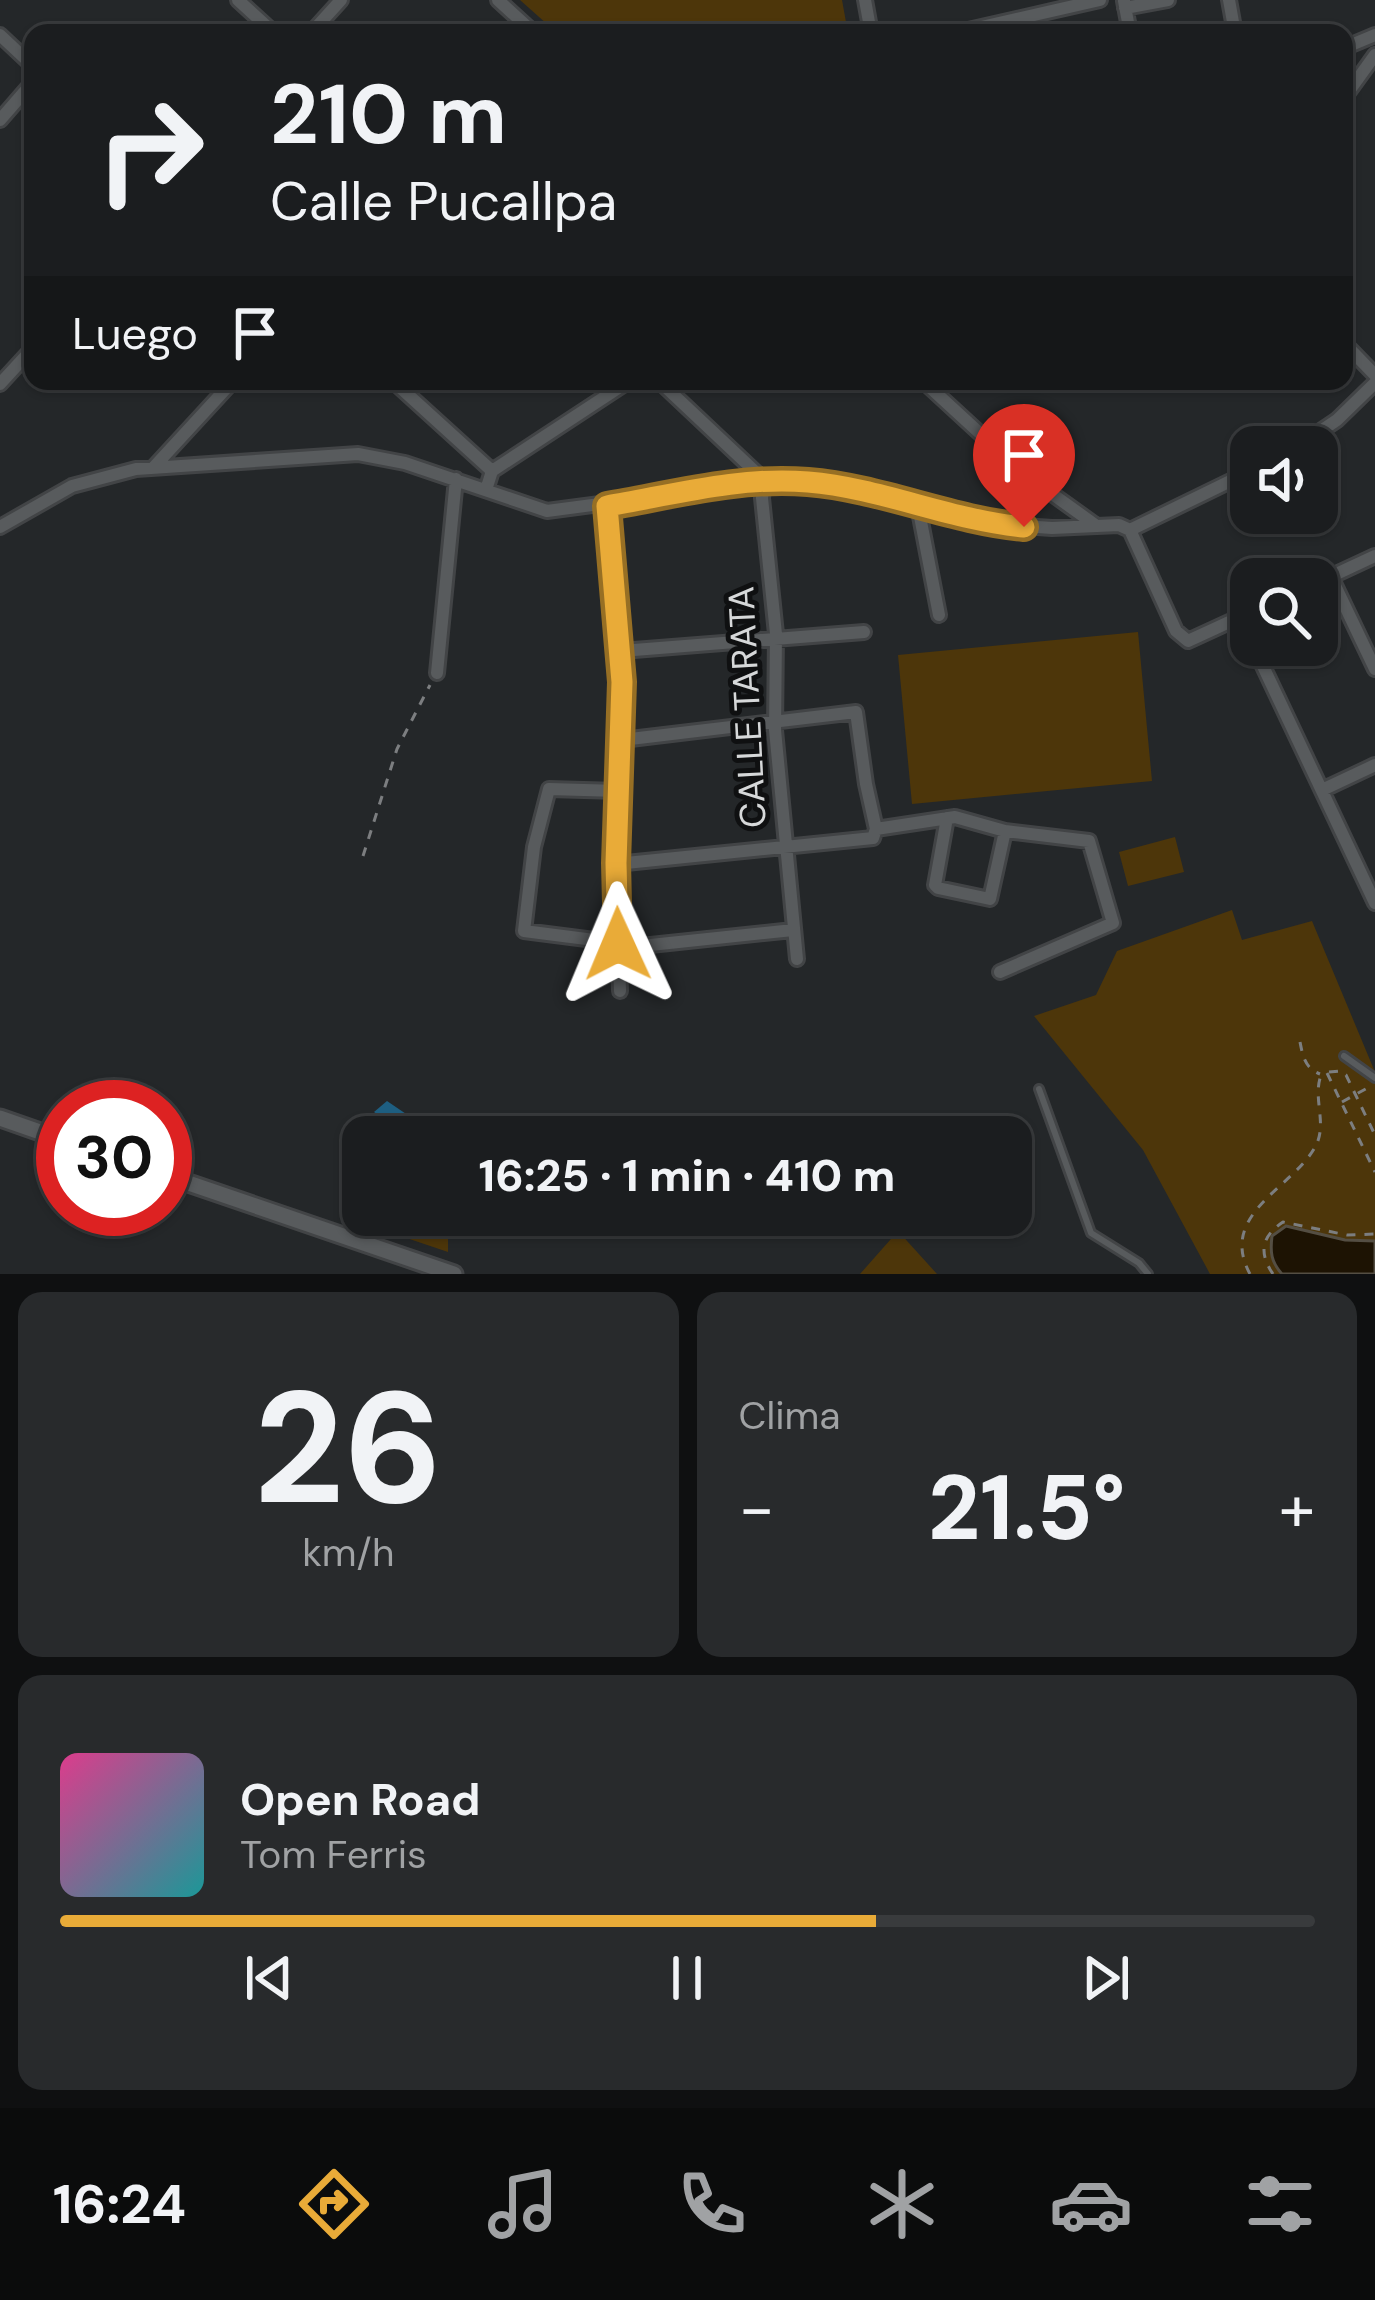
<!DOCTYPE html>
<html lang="es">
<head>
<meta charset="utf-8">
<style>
	body { margin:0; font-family:"DM Sans",sans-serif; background:#282a2c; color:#f1f3f6; height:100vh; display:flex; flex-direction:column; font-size:45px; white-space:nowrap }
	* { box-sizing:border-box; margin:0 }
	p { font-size:39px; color:#a0a2a4 }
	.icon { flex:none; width:66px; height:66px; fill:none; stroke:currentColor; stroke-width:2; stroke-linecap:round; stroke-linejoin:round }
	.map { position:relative; height:1274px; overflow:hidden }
	.details { display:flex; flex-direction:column; gap:18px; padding:18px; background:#0f1011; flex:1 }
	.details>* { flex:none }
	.banner { position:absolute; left:24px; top:24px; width:1329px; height:366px; border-radius:24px; box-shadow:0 3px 9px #0004,0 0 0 3px #393b3d; background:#1b1d1f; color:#f1f3f6; overflow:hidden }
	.tools { position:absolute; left:1230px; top:426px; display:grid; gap:24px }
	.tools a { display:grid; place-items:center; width:108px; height:108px; border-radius:24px; background:#1b1d1f; box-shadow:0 3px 9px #0004,0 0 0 3px #393b3d; font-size:60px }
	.speed { position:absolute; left:36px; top:1080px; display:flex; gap:24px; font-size:60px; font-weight:700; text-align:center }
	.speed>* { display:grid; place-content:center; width:156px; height:156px; border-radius:50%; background:#1b1d1f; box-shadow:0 3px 9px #0004,0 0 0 3px #393b3d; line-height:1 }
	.speed .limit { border:18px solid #d22; background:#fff; color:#111 }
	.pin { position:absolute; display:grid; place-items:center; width:102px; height:102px; color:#fff; margin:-123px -51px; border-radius:50% 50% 50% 0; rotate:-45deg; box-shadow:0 0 12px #0007 }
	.pin .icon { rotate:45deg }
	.me { position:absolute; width:132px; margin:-66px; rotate:359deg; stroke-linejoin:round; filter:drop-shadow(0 0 9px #0008) }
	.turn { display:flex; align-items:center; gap:42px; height:252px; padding:0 48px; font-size:54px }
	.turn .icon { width:156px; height:156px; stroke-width:2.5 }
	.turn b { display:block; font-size:84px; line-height:102px }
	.then { display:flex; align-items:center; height:114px; padding:0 48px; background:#0003; gap:24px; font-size:45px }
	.big { font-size:90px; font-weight:800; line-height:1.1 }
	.details .widget { flex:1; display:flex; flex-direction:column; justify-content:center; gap:18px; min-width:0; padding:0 42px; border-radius:24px; background:#282a2c }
	.details .dial { align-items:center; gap:0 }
	.dial b { font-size:156px; line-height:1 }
	.song { display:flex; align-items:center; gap:36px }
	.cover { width:144px; height:144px; border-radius:18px; background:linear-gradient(135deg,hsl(330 70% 55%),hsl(180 70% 35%)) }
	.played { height:12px; border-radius:6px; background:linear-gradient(90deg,#e9ab38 65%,#393b3d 65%) }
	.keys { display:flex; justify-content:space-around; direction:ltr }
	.heat { display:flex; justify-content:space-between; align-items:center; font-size:66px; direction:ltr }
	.details .tiles { flex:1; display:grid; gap:18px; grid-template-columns:1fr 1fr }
	.widget:last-child { grid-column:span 2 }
	.trip { position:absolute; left:342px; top:1116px; width:690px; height:120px; border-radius:24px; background:#1b1d1f; box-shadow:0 3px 9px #0004,0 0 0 3px #393b3d; font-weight:800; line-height:120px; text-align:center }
	.menu { display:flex; height:192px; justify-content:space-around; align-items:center; background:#0b0c0c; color:#a0a2a4 }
	.menu .icon { width:84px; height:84px }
	.menu .selected { color:#e9ab38 }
	.menu b { font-size:54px; color:#f1f3f6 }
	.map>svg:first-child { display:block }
	.green { fill:#4d360a }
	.water { fill:#1d1303; stroke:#544e43; stroke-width:3 }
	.building { fill:#1e5f82 }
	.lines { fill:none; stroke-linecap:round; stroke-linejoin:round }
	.service-casing { stroke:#424446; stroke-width:12 }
	.minor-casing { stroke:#424446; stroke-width:18 }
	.tertiary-casing { stroke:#424446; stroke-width:21 }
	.path { stroke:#7c7e80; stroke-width:3; stroke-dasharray:9 9; stroke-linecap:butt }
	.service { stroke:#585b5d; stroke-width:6 }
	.minor { stroke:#585b5d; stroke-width:12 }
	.tertiary { stroke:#585b5d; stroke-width:15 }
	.route-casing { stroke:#976f24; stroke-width:30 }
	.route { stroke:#e9ab38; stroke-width:21 }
	.labels { text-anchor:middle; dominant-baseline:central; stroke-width:10; stroke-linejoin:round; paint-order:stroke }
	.street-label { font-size:36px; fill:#d6d8d9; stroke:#0f1011 }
</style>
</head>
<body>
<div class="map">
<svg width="1375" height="1274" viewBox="0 0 1375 1274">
	<rect width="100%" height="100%" fill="#242729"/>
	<path class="green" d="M 520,0 L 842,0 L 848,33 L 557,33 Z
		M 1138,632 L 1152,781 L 912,804 L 898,655 Z
		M 1175,837 L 1184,872 L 1128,886 L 1119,852 Z
		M 1232,910 L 1242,940 L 1312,921 L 1375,1072 L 1375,1274 L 1210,1274 L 1143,1150 L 1034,1016 L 1096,995 L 1117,951 Z
		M 371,1215 L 448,1215 L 448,1252 L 368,1225 Z
		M 898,1231 L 937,1274 L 860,1274 Z"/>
	<path class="water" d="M 1286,1226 L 1345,1240 L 1375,1241 L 1375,1274 L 1282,1274 C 1271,1262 1270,1252 1272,1236 Z"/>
	<path class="building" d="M 387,1101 L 440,1137 L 410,1137 L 374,1112 Z"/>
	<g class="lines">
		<g class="service-casing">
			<path id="service" d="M 1344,1056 L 1375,1078
				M 1039,1089 L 1091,1233 L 1139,1263 L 1148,1274"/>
		</g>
		<g class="minor-casing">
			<path id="minor" d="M 238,0 L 274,33
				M 498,0 L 534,33
				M 865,0 L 871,33
				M 1229,0 L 1235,33
				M 1124,1 L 1130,33
				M 1125,8 L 1168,0
				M 311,33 L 341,0
				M 955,33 L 1100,0
				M 0,35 L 33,66
				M 1344,48 L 1375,35
				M 1344,98 L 1375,55
				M 0,120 L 33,82
				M 1344,343 L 1375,375
				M 393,381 L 492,471
				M 659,381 L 764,480
				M 923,381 L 1023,473 L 1094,524
				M 0,384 L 33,348
				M 1297,447 L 1337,420 L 1375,383
				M 153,468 L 233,381
				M 764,480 L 762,498 L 776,634 L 775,730 L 797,959
				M 486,490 L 492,471 L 629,381
				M 607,506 L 622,682 L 616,864 L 620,991
				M 918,506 L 939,615
				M 0,527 L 72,486 L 136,469 L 358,454 L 405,463 L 547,511 L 781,480 L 870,492 L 993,524 L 1052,528 L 1119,525 L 1130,530 L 1251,471
				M 1130,530 L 1176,631 L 1188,641 L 1251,612
				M 1331,577 L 1375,669
				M 1317,583 L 1375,556
				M 1240,617 L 1251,641
				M 1253,645 L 1375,903
				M 634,650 L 864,632
				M 437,673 L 456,479
				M 1322,790 L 1375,765
				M 619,791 L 549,789 L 534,847 L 524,931 L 641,946 L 793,930
				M 947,818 L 935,885 L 938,888 L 990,899 L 1005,831
				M 876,829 L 955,817 L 1005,831 L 1089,841 L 1113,923 L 1000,972
				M 616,864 L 873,838 L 876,829 L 866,784 L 856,712 L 622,740"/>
		</g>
		<g class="tertiary-casing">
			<path id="tertiary" d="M 0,1118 L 63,1140
				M 165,1175 L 454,1274"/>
		</g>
		<path class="path" d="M 363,856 L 397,749 L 430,685
			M 1300,1042 C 1303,1057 1305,1068 1320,1074
			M 1329,1072 L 1340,1071 L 1346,1075 L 1375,1135
			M 1327,1073 L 1375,1172
			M 1342,1102 L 1371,1086
			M 1250,1274 C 1218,1215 1290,1189 1314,1149 C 1329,1125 1312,1100 1321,1075
			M 1273,1274 C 1258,1252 1262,1236 1283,1222 L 1347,1235 L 1375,1234"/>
		<use href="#service" class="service"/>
		<use href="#minor" class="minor"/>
		<use href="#tertiary" class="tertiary"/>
	</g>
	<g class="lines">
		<g class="route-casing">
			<path id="route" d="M 618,944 L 616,863 L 622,682 L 607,506 C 672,495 741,476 808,482 C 881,488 950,520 1024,527"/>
		</g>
		<use href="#route" class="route"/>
	</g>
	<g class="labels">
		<g class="street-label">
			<text transform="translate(747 707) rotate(-93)">CALLE TARATA</text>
		</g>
	</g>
</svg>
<div class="tools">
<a><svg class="icon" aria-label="sound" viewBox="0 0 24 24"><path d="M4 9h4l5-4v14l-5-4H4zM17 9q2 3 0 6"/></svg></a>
<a><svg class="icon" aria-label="search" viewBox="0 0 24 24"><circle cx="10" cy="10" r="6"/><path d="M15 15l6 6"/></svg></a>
</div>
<div class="speed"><div class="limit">30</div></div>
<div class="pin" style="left:1024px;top:527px;background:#d93025"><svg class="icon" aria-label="arrive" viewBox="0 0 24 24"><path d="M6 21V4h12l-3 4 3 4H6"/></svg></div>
<svg class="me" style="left:618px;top:944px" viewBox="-20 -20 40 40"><path d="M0-17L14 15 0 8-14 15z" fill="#e9ab38" stroke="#fff" stroke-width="4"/></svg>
<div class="trip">16:25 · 1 min · 410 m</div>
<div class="banner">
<div class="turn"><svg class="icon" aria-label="right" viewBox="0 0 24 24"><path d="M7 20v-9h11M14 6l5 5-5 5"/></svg><div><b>210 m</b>Calle Pucallpa</div></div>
<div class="then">Luego<svg class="icon" aria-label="arrive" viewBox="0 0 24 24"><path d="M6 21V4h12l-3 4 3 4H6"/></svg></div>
</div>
</div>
<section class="details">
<div class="tiles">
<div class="widget dial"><b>26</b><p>km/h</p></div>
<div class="widget"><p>Clima</p>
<div class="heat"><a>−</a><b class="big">21.5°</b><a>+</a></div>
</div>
<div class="widget">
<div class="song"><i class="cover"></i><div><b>Open Road</b><p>Tom Ferris</p></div></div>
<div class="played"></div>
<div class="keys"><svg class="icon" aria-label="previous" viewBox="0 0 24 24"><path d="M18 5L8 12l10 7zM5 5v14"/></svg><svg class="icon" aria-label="pause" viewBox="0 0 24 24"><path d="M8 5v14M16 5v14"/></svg><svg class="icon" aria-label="next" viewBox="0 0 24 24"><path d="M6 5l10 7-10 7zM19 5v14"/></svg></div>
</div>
</div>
</section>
<nav class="menu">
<b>16:24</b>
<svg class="icon selected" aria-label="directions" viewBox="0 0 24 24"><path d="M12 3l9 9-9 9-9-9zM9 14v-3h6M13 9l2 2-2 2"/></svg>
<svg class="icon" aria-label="music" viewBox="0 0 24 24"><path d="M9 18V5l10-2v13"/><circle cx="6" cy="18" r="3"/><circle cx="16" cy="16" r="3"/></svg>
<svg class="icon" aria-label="phone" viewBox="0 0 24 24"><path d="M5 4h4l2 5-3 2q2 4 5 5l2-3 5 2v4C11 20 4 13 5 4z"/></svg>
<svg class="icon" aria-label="climate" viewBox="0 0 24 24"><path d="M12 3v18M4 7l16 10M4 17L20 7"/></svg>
<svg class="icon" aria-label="car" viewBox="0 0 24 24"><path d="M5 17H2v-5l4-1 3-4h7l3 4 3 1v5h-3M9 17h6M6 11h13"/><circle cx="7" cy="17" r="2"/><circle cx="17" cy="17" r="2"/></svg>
<svg class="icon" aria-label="filters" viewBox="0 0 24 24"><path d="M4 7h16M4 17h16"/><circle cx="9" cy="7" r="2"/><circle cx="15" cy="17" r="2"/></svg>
</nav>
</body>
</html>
